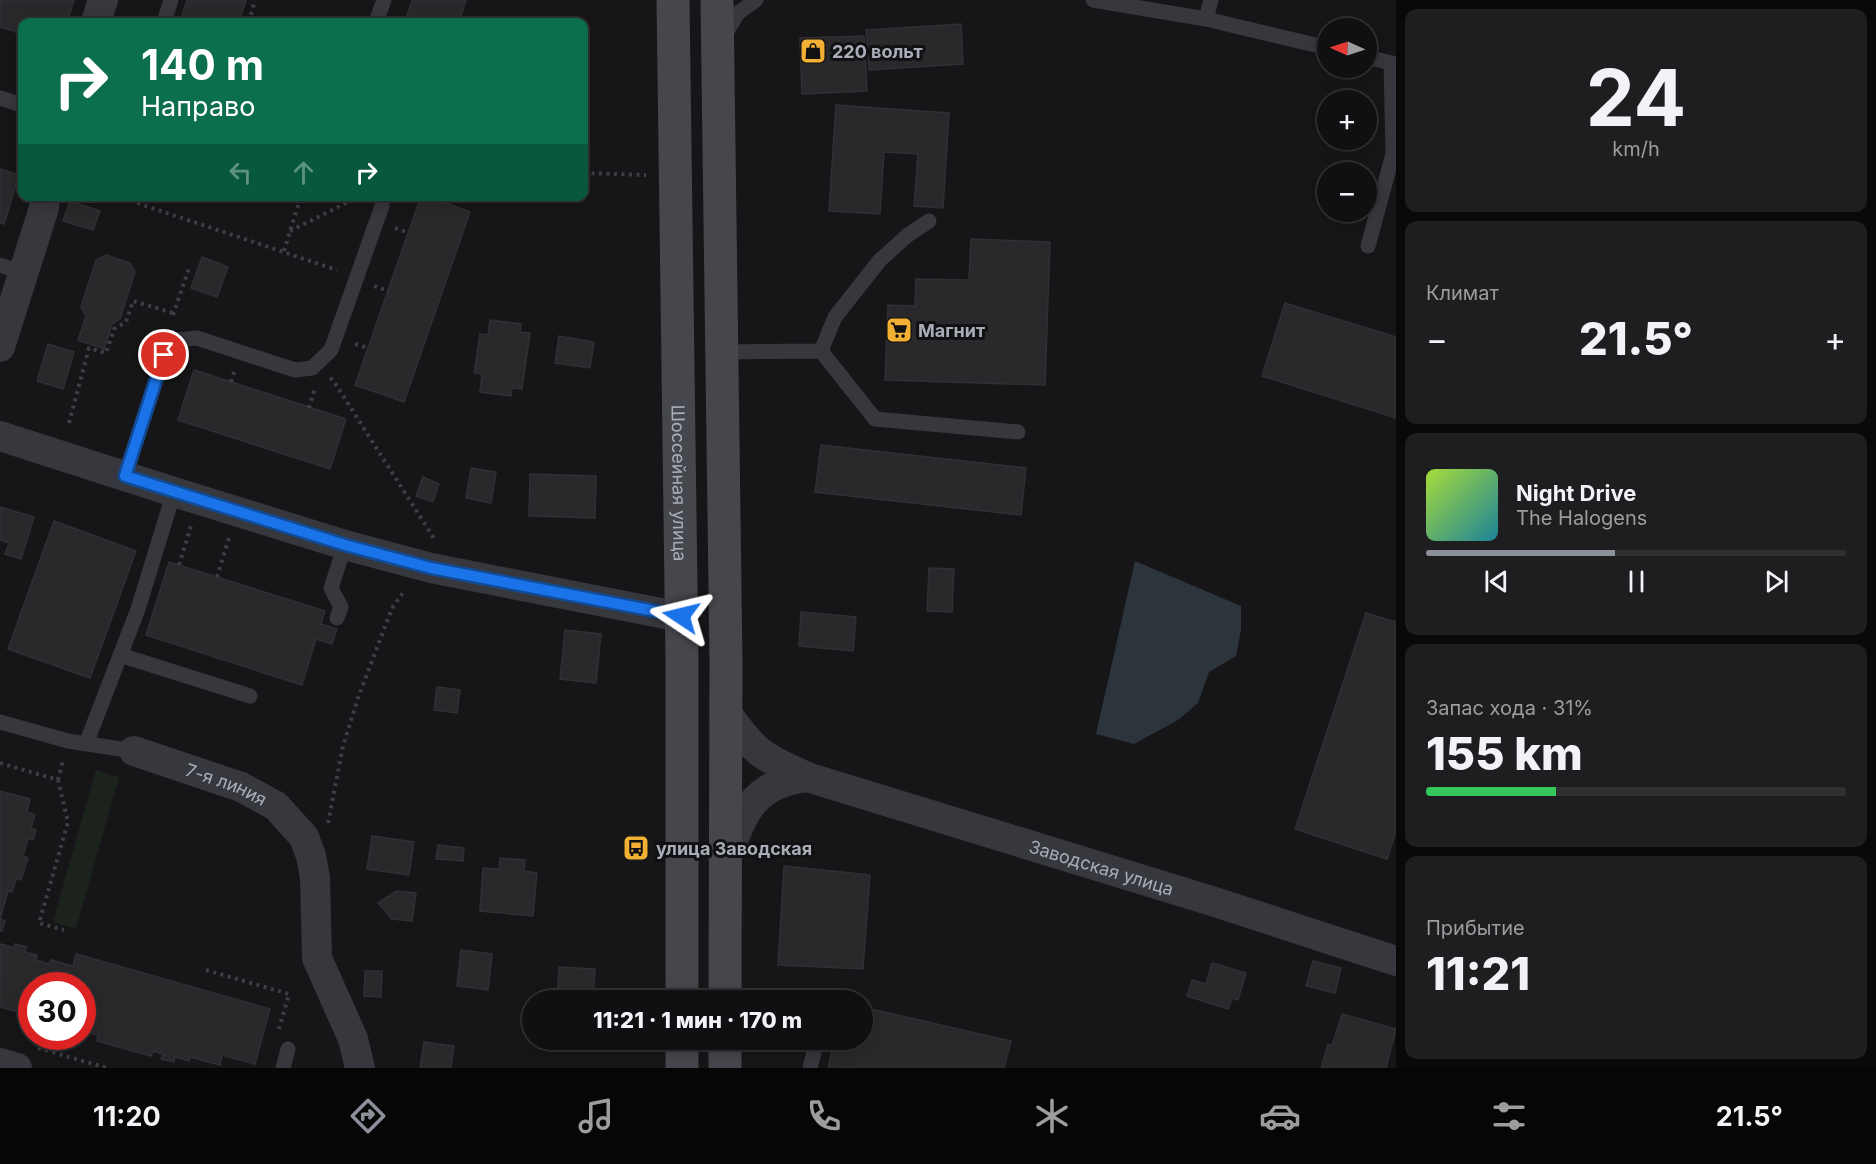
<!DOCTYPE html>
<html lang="ru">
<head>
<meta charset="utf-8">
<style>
	body { margin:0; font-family:Inter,sans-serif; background:#1e1e20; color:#f1f3f6; height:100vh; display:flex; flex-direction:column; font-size:22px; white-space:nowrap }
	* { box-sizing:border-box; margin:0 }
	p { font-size:20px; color:#9c9d9f }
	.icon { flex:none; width:33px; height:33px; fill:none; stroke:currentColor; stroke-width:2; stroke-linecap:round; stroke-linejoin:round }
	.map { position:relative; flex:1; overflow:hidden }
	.sheet { display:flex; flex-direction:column; gap:9px; padding:9px; background:#09090a; width:480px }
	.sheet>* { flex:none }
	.top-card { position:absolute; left:18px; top:18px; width:570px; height:183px; border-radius:12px; box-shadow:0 3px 15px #0003,0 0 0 2px #303032; background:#0b6e4f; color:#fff; overflow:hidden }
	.needle { width:39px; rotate:273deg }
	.tools { position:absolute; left:1317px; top:18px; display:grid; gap:12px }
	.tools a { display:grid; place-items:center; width:60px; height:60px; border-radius:50%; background:#101012; box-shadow:0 3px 15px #0003,0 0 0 2px #303032; font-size:30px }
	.speed { position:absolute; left:18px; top:972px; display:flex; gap:12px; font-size:30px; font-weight:700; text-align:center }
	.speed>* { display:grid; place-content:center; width:78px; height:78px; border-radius:50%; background:#101012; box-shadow:0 3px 15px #0003,0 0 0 2px #303032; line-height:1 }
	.speed .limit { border:9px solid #d22; background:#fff; color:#111 }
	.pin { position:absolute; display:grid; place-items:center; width:51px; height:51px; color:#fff; margin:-26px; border:3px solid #fff; border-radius:50%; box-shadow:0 2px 6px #0007 }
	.me { position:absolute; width:66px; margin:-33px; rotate:280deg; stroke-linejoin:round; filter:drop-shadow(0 0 4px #0008) }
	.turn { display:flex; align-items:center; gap:21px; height:126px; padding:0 24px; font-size:27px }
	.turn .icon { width:78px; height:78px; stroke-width:2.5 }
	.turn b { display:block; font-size:42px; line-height:51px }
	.lanes { display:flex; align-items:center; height:57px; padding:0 24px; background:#0003; justify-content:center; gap:30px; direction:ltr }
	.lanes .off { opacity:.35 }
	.big { font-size:45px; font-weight:800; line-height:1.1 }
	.sheet .widget { flex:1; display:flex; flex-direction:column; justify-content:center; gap:9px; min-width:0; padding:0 21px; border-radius:12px; background:#1e1e20 }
	.sheet .dial { align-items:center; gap:0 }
	.dial b { font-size:78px; line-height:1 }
	.song { display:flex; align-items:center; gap:18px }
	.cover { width:72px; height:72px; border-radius:9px; background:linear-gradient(135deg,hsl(80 70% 55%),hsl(190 70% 35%)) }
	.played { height:6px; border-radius:3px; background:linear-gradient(90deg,#8c9099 45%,#303032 45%) }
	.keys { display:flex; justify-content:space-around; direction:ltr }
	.heat { display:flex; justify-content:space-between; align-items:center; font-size:33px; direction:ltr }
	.charge { height:9px; border-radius:4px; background:linear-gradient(90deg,#34c759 31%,#303032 0) }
	.trip { position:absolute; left:522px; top:990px; width:351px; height:60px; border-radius:30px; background:#101012; box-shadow:0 3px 15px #0003,0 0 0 2px #303032; font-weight:800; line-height:60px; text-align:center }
	.menu { display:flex; height:96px; justify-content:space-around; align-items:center; background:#060607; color:#9c9d9f }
	.menu .icon { width:42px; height:42px }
	.menu .selected { color:#8c9099 }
	.menu b { font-size:27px; color:#f1f3f6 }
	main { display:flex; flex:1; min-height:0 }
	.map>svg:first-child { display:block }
	.green { fill:#1c231d }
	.water { fill:#2c353c }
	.building { fill:#29292c; stroke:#303034; stroke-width:1.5 }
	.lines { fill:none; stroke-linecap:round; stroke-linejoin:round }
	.path { stroke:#3d3f44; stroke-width:4; stroke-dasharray:3 4.5; stroke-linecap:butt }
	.lane { stroke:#37383d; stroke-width:15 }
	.street { stroke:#37383d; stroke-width:30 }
	.secondary { stroke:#45474d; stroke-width:33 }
	.route-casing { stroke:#114b97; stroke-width:15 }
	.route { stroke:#1a73e8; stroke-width:10 }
	.labels { text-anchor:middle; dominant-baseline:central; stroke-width:6; stroke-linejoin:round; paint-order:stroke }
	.poi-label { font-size:18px; font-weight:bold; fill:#a8adb8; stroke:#111113; text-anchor:start }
	.street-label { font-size:18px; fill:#a8adb8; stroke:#111113 }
</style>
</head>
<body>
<main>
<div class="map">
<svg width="1396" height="1068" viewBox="0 0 1396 1068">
	<rect width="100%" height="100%" fill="#161618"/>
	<path class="green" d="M 96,770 L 119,777 L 76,929 L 53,922 Z"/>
	<path class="water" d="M 1135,561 L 1241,606 L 1241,630 L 1236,656 L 1209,672 L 1198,703 L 1178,720 L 1134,744 L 1096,734 Z"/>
	<path class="building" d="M 0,0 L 74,0 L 67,22 L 22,22 L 22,34 L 0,27 Z
		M 187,0 L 246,0 L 239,22 L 180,22 Z
		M 412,0 L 466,0 L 459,22 L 405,22 Z
		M 961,24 L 963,64 L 869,70 L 866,30 Z
		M 864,36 L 867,91 L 802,94 L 800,38 Z
		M 836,105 L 949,113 L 943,208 L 914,206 L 918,154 L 884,152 L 880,214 L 829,211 Z
		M 0,169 L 19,175 L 4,224 L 0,223 Z
		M 421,196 L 427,196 L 470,212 L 404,402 L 355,385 Z
		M 70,201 L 100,211 L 93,230 L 63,221 Z
		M 971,239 L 1050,242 L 1045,385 L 885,380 L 888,305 L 915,306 L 916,279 L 969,280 Z
		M 106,255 L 130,263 L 135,272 L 120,319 L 112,324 L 104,349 L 78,340 L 86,316 L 81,307 L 96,260 Z
		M 202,257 L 228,267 L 217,297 L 191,288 Z
		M 1285,303 L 1396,337 L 1396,418 L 1262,376 Z
		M 490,320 L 521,324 L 520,332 L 530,333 L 522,389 L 512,388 L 511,396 L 480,392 L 482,374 L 474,373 L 480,334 L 488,335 Z
		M 559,336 L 594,342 L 590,368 L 555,363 Z
		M 48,344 L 74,352 L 63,389 L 37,381 Z
		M 194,370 L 346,419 L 330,469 L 178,420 Z
		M 821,445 L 1026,468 L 1021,515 L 815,492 Z
		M 471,468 L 496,472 L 491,503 L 466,498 Z
		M 530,474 L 596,476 L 595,518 L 529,516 Z
		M 423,477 L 439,484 L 433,502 L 416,496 Z
		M 0,507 L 34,517 L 21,559 L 5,554 L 9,543 L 0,540 Z
		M 54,521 L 136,551 L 90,678 L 8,649 Z
		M 169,562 L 325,611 L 321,624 L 337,629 L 332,644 L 316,639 L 302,685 L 146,635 Z
		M 929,568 L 954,569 L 952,612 L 927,611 Z
		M 801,612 L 856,617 L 853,651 L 799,646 Z
		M 1366,613 L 1396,622 L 1396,832 L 1387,859 L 1295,829 Z
		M 565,630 L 601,634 L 596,683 L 560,679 Z
		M 437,687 L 460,690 L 457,713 L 434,710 Z
		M 0,791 L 30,799 L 27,812 L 35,815 L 31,828 L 36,830 L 33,840 L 28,839 L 23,856 L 28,858 L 21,880 L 16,879 L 12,892 L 8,891 L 0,919 L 5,921 L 2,931 L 0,931 Z
		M 372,836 L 414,842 L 409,875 L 367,869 Z
		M 438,845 L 464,848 L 463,861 L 436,859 Z
		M 500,858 L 525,860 L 524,871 L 537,873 L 533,916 L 480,911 L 483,868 L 499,869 Z
		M 784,866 L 870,875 L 863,969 L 778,965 Z
		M 396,891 L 416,893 L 412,921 L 392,919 L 378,903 Z
		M 1,944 L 14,948 L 15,944 L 27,947 L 25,952 L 37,955 L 36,960 L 49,964 L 51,960 L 73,966 L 76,954 L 270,1009 L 255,1064 L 222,1055 L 220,1065 L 190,1057 L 189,1061 L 175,1057 L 174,1062 L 161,1059 L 163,1054 L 153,1051 L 151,1056 L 97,1041 L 98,1035 L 88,1032 L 86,1038 L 82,1036 L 82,986 L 32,986 L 32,1016 L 0,1007 Z
		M 461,950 L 492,954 L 488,990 L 457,986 Z
		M 1313,961 L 1341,968 L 1335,993 L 1306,986 Z
		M 1212,963 L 1246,973 L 1238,1000 L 1232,998 L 1228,1009 L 1187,996 L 1192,980 L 1206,984 Z
		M 559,967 L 595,969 L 593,1000 L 557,1000 Z
		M 365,971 L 382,971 L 381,997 L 364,996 Z
		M 862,1007 L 1011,1041 L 1004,1068 L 828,1068 L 834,1040 L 862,1040 Z
		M 1342,1014 L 1396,1029 L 1386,1068 L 1321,1068 L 1328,1044 L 1332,1046 Z
		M 424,1042 L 454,1046 L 451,1068 L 420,1068 Z"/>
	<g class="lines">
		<path class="path" d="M 249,22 L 255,0
			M 584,173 L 646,175
			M 116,196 L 337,270
			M 395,228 L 409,233
			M 290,231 L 360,196
			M 284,251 L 301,196
			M 374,286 L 389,291
			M 173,315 L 189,268
			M 355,344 L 368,348
			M 330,378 L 333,380 L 435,540
			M 231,382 L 234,372
			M 309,408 L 315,388
			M 69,423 L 89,348 L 106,353 L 114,329 L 126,322 L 133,301 L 173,313
			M 179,565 L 191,526
			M 217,577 L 229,538
			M 0,763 L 58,780 L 68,822 L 39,923 L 64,930
			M 58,780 L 63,760
			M 328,823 L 343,746 L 358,698 L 392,608 L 405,590
			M 206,970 L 289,994 L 279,1029
			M 38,1048 L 107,1068"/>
		<path class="lane" d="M 1093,0 L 1206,19 L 1328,48
			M 1206,19 L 1211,0
			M 164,22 L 171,0
			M 376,22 L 384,0
			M 724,36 L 738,13 L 756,0
			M 1366,57 L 1396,64
			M 0,98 L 22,105
			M 1368,246 L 1393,154 L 1391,63
			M 0,265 L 23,273
			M 821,351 L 875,419 L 1018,432
			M 722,352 L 821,351 L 835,317 L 880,260 L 908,235 L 929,221
			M 125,476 L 164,355 L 176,340 L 197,338 L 295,370 L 312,368 L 331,350 L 382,206 L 382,196
			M 337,618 L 341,607 L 331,588 L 345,545
			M 120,655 L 250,696
			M 0,722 L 68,741 L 134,751
			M 86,744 L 138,609 L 174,492
			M 283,1068 L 288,1049
			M 810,1068 L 817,1040"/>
		<g class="street">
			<path d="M 96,22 L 103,0"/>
			<path d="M 0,347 L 44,208 L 45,196"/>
			<path d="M 0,436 L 174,492 L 345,545 L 431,568 L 681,617"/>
			<path id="s1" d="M 726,712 C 736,726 746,741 760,752 C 774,763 791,769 807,777 L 1215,902 L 1396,961"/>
			<path id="s2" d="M 134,751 L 241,787 L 276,806 L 304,837 L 311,856 L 315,878 L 317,958 L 353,1039 L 360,1068"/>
			<path d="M 727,857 C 743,812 754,783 807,777"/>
			<path d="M 0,1063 L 17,1068"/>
		</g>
		<g class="secondary">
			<path id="s3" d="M 673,0 L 682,662 L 682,1000"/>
			<path d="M 717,0 L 726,662 L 725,1000"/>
			<path d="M 682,1068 L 682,1040"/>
			<path d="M 725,1068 L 725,1040"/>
		</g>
	</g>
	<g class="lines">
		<g class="route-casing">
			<path id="route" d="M 164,355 L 125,476 L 345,545 L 431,568 L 681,616"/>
		</g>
		<use href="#route" class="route"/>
	</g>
	<defs>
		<g id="shop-square" transform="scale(1.35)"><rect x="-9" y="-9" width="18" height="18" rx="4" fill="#f2b134" stroke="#111113"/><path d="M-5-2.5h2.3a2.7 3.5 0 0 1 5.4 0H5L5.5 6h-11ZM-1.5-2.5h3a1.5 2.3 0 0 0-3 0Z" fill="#111"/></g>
		<g id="supermarket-square" transform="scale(1.35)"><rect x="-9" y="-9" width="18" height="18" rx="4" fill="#f2b134" stroke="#111113"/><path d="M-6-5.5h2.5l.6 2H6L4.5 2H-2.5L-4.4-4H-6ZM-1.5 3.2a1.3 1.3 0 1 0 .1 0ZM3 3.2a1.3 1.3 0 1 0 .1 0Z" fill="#111"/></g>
		<g id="bus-square" transform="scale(1.35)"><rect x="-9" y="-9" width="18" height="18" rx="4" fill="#f2b134" stroke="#111113"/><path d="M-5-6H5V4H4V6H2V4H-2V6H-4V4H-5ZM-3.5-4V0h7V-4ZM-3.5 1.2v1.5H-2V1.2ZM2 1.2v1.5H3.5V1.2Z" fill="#111"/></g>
	</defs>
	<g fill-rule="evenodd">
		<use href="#shop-square" x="813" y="51"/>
		<use href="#supermarket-square" x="899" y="330"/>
		<use href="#bus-square" x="636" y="848"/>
	</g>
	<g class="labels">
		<g class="poi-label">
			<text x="832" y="51">220 вольт</text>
			<text x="918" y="330">Магнит</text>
			<text x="656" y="848">улица Заводская</text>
		</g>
		<g class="street-label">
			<text stroke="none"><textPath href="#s3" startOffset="483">Шоссейная улица</textPath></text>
			<text stroke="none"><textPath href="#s2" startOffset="98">7-я линия</textPath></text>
			<text stroke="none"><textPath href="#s1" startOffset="414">Заводская улица</textPath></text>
		</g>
	</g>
</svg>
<div class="tools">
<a><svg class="needle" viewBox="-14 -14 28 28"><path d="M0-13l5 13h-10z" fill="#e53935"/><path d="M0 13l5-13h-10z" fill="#9c9d9f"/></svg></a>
<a>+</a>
<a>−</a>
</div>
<div class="speed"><div class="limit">30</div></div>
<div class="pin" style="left:164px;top:355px;background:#d93025"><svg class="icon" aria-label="arrive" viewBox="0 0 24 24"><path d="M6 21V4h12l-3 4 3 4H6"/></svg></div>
<svg class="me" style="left:681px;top:616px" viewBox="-20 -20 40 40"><path d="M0-17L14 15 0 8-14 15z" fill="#1a73e8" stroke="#fff" stroke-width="4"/></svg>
<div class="trip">11:21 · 1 мин · 170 m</div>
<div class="top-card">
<div class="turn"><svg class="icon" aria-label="right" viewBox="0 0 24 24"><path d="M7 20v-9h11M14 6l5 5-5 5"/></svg><div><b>140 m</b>Направо</div></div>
<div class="lanes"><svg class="icon off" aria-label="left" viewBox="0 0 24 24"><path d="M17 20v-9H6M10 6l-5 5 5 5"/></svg><svg class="icon off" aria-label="ahead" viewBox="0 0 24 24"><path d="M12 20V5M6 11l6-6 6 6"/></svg><svg class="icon" aria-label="right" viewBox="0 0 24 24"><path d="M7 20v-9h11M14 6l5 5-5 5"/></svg></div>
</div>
</div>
<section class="sheet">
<div class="widget dial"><b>24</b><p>km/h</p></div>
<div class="widget"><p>Климат</p>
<div class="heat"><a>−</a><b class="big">21.5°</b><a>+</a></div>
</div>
<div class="widget">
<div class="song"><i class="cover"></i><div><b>Night Drive</b><p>The Halogens</p></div></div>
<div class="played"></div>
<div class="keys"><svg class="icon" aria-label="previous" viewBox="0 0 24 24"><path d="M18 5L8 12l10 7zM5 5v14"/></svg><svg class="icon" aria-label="pause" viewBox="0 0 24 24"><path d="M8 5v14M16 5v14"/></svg><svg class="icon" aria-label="next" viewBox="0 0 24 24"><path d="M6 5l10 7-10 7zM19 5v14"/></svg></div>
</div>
<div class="widget"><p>Запас хода · 31%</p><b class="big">155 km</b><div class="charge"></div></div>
<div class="widget"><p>Прибытие</p><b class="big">11:21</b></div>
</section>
</main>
<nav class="menu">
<b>11:20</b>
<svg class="icon selected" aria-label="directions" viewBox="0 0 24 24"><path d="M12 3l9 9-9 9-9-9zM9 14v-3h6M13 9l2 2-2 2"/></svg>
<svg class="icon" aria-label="music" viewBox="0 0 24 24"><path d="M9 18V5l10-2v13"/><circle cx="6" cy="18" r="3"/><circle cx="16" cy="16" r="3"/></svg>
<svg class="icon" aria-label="phone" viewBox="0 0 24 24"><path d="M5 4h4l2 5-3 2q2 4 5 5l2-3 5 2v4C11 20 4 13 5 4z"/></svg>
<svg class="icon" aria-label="climate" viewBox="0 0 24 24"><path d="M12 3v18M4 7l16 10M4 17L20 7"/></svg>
<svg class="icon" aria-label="car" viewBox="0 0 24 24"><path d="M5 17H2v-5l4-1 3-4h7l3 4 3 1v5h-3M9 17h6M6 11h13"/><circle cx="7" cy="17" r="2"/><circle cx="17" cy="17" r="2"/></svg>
<svg class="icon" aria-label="filters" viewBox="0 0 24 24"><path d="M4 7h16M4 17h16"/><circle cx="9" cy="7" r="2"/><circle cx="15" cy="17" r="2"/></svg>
<b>21.5°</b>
</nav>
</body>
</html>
